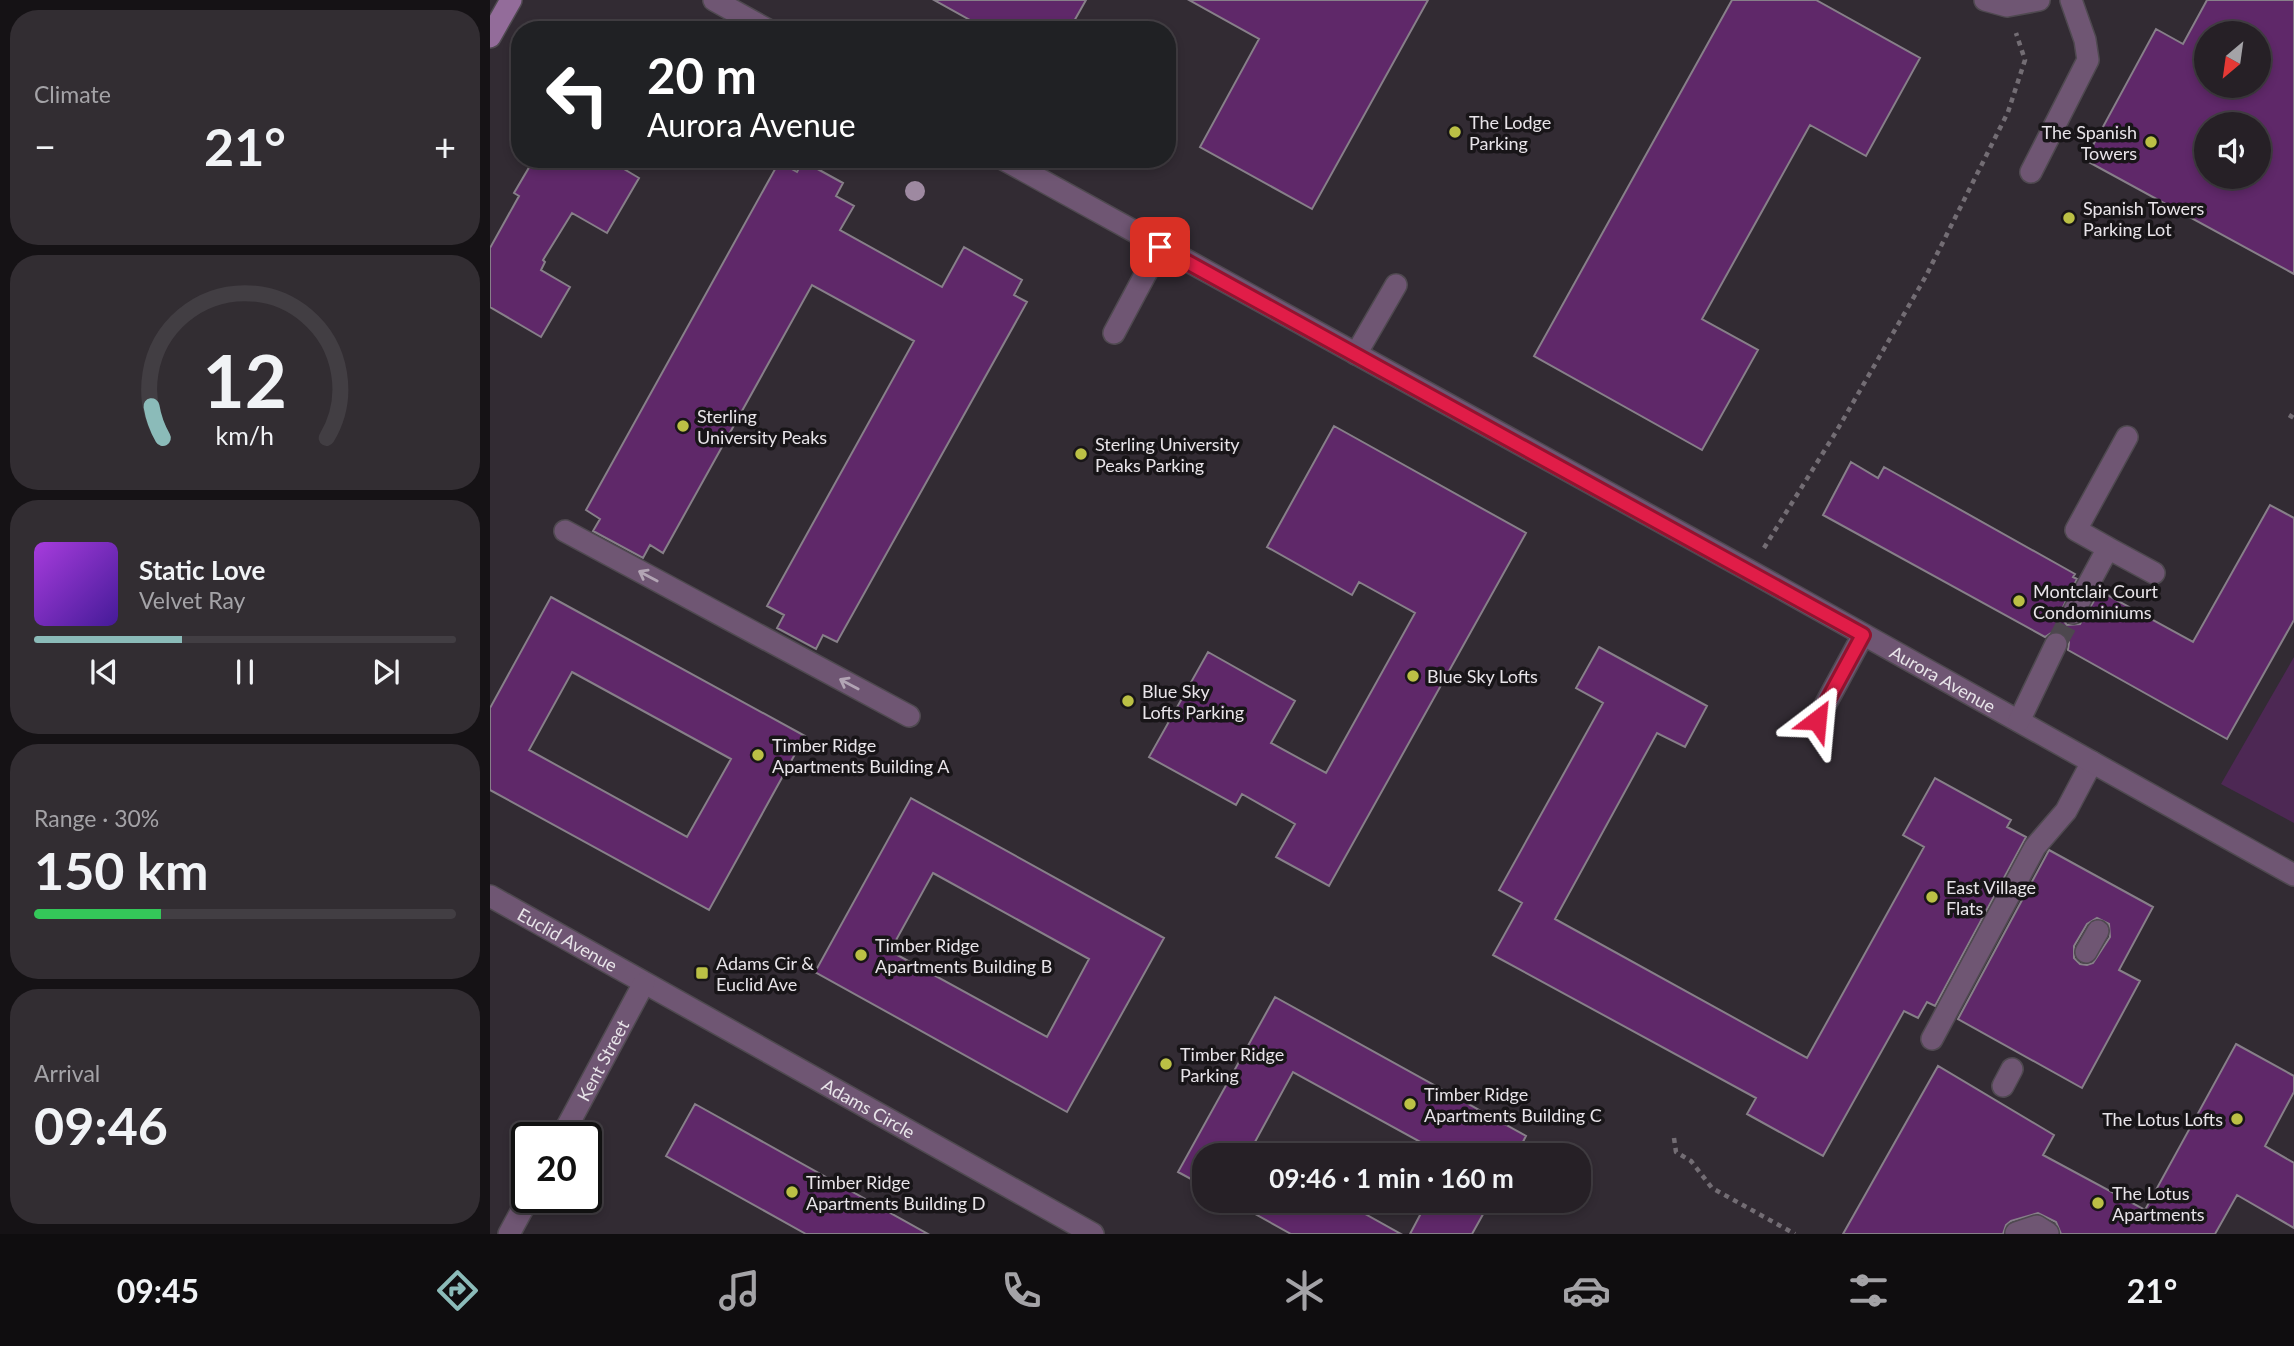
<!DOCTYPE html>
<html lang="en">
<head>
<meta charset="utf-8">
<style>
	body { margin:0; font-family:Lato,sans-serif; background:#322d32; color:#f1f3f6; height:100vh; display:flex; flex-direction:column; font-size:26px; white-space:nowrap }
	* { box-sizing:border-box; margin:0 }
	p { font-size:23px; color:#a4a3a7 }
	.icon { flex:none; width:38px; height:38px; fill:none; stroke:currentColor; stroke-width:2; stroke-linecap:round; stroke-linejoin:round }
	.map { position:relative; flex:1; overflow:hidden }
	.drawer { display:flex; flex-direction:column; gap:10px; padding:10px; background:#151215; width:490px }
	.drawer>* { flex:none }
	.top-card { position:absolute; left:21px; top:21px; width:665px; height:147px; border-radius:28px; box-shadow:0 4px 10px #0003,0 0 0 2px #423e43; background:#202124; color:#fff; overflow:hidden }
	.needle { width:46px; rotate:209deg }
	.buttons { position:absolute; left:1704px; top:21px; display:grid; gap:14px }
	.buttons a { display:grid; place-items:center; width:77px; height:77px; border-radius:50%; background:#262026; box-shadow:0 4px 10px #0003,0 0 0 2px #423e43; font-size:35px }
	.speed { position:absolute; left:21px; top:1122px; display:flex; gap:14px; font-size:35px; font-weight:700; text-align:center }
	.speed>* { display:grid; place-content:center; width:91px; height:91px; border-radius:50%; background:#262026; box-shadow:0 4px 10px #0003,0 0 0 2px #423e43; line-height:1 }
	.speed .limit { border:4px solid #111; border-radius:10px; background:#fff; color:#111 }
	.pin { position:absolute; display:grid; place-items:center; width:60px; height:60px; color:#fff; margin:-30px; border-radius:14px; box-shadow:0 4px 10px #0006 }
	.me { position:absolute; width:77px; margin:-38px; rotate:29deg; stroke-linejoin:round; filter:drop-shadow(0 0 5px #0008) }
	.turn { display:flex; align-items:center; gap:24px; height:147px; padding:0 21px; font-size:32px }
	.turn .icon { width:91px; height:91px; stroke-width:2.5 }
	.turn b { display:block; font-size:49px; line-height:60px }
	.big { font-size:52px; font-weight:700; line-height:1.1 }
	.drawer .widget { flex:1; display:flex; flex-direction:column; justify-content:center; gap:10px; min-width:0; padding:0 24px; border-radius:28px; background:#322d32 }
	.drawer .dial { align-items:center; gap:0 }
	.dial svg { height:182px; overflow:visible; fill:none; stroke:#423e43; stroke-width:7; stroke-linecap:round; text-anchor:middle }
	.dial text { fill:#f1f3f6; stroke:none }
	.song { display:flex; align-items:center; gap:21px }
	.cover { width:84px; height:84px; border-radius:10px; background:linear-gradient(135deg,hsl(280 70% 55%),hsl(260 70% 35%)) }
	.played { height:7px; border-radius:4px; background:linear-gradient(90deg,#8bbbb9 35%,#423e43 35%) }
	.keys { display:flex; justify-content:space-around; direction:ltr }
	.heat { display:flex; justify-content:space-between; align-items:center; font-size:38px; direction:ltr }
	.charge { height:10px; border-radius:5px; background:linear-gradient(90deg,#34c759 30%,#423e43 0) }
	.trip { position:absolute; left:702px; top:1143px; width:399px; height:70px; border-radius:28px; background:#262026; box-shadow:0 4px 10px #0003,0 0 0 2px #423e43; font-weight:700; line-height:70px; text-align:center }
	.tab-bar { display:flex; height:112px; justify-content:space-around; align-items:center; background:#0f0d0f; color:#a4a3a7 }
	.tab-bar .icon { width:49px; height:49px }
	.tab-bar .active { color:#8bbbb9 }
	.tab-bar b { font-size:32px; color:#f1f3f6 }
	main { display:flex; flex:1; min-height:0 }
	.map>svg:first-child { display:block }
	.green { fill:#4d2854 }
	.building { fill:#5f2869; stroke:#877f89; stroke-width:2; fill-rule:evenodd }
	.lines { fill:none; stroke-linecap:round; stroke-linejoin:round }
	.street-tunnel { stroke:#4d474e; stroke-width:21; stroke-dasharray:21 10; stroke-linecap:butt }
	.lane-casing { stroke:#4f4950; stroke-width:24 }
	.street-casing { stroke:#4f4950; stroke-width:24 }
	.secondary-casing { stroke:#4f4950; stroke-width:24 }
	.path { stroke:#736d74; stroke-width:4.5; stroke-dasharray:5 5; stroke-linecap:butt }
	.lane { stroke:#6f5673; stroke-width:21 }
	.street { stroke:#6f5673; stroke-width:21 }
	.secondary { stroke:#936c9a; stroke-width:21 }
	.tree { fill:#9e89a1 }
	.oneway { stroke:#b2a4b4 }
	.route-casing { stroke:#92132f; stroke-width:18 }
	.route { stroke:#e11d48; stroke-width:12 }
	.poi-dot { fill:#bbc045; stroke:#181518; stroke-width:2.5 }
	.labels { text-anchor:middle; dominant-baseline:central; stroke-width:7; stroke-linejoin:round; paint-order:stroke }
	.poi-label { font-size:18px; fill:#e8e4e9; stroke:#181518; text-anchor:start }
	.street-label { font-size:18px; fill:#e8e4e9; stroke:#181518 }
</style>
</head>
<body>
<main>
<section class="drawer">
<div class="widget"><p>Climate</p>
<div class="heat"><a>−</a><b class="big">21°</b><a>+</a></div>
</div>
<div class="widget dial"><svg viewBox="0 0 100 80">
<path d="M14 69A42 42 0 1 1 86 69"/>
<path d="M14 69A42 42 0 0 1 9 55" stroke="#8bbbb9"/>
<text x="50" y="56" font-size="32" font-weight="700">12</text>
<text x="50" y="72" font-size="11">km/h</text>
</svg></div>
<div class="widget">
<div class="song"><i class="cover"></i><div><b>Static Love</b><p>Velvet Ray</p></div></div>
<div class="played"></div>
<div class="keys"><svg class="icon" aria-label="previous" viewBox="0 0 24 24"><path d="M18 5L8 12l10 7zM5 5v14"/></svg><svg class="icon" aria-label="pause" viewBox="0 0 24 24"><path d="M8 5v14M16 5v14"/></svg><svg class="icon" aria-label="next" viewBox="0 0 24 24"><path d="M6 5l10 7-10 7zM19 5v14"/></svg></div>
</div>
<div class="widget"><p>Range · 30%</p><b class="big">150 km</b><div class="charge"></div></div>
<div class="widget"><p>Arrival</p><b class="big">09:46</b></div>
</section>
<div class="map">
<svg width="1804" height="1234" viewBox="0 0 1804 1234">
	<rect width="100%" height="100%" fill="#322b33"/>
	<path class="green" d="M 1804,657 L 1804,823 L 1731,784 Z"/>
	<path class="building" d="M 444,0 L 596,0 L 579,30 L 498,30 Z
		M 699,0 L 938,0 L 822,209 L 710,147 L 769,39 Z
		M 1242,0 L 1326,0 L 1430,58 L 1376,156 L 1320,125 L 1212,319 L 1268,350 L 1212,450 L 1044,356 Z
		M 1717,0 L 1804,0 L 1804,274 L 1595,160 L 1666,29 L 1693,44 ZM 1717,33 L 1769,33 L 1769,86 L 1717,86 ZM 1717,124 L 1769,124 L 1769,177 L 1717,177 Z
		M 44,159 L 117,159 L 149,178 L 117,233 L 82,213 L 53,260 L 55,262 L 51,270 L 80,287 L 51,337 L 0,307 L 0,248 L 29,196 L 24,193 Z
		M 313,161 L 353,183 L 346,196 L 364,206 L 350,230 L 452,287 L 474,247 L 532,280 L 524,295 L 537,302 L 347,642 L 333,635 L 326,649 L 287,628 L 294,615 L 277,606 L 424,341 L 322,285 L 173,553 L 160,545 L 153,558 L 103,531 L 110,519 L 96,510 L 289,162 L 307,172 Z
		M 844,426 L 1036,533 L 839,886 L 786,857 L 805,824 L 752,794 L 746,805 L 659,757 L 718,652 L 805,701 L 781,743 L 836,773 L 925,613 L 869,582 L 862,595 L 777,547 Z
		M 1361,462 L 1388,478 L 1394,467 L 1585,574 L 1583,577 L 1587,579 L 1570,613 L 1572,619 L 1577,625 L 1590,624 L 1610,591 L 1703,642 L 1780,505 L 1804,518 L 1804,620 L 1737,739 L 1578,650 L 1579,642 L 1572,633 L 1564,631 L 1555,637 L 1333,515 Z
		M 61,597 L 315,736 L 219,910 L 0,790 L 0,708 ZM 82,672 L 241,759 L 197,837 L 39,750 Z
		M 1109,647 L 1217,706 L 1195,747 L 1167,733 L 1065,919 L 1317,1058 L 1434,847 L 1413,835 L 1445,778 L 1521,820 L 1517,827 L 1536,837 L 1445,1006 L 1437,1002 L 1428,1018 L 1414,1011 L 1333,1156 L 1257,1114 L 1266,1098 L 1003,955 L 1032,903 L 1009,890 L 1113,703 L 1086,688 Z
		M 421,798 L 674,938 L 577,1112 L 325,972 ZM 443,873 L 599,959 L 557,1037 L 400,951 Z
		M 1559,850 L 1663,907 L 1629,970 L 1650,981 L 1592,1088 L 1468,1019 ZM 1607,918 L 1619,924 L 1620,937 L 1603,963 L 1597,965 L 1590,964 L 1584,958 L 1584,946 L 1597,924 Z
		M 785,997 L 1036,1136 L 1026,1155 L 954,1155 L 803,1072 L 760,1151 L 768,1155 L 714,1155 L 714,1186 L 688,1172 Z
		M 1746,1044 L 1804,1076 L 1804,1092 L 1775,1146 L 1804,1163 L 1804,1228 L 1747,1195 L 1725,1234 L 1571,1234 L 1566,1222 L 1548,1213 L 1521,1221 L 1516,1225 L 1513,1234 L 1353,1234 L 1448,1066 L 1564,1135 L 1553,1155 L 1655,1210 Z
		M 205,1104 L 438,1234 L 316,1234 L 176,1156 Z
		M 740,1200 L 850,1200 L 911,1234 L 801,1234 Z
		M 938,1200 L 1001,1200 L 982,1234 L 920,1234 Z"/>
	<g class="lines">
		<path class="street-tunnel" d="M 1566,644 L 1583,613"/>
		<g class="lane-casing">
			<path id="lane" d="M 1541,172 L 1598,60 L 1595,40 L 1581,0
				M 624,333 L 670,247
				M 866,354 L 906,285
				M 75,531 L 419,716
				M 1618,548 L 1586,530 L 1637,437
				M 1583,613 L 1618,548 L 1664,573
				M 1327,720 L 1373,635
				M 1442,1039 L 1545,847 L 1576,811 L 1602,762"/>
		</g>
		<g class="street-casing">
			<g id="street">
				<path d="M 224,0 L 278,30"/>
				<path d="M 1495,0 L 1517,6 L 1549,0"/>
				<path id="s1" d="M 513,159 L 1260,571 L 1804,875"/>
				<path d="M 1529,721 L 1566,644"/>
				<path id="s2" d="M 0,896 L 603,1234"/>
				<path d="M 1596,952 L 1608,931"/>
				<path d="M 1513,1086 L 1522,1069"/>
				<path id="s3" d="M 71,1138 L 154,983"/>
				<path d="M 1526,1233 L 1547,1226 L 1558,1233"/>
				<path d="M 19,1234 L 39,1197"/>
			</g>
		</g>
		<g class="secondary-casing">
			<path id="secondary" d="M 0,37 L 21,0"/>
		</g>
		<path class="path" d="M 1799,415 L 1804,418
			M 1274,548 L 1346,432 L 1436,276 L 1518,112 L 1535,60 L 1526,33
			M 1184,1138 L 1186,1152 L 1201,1161 L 1222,1188 L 1305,1234"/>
		<use href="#lane" class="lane"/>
		<use href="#street" class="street"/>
		<use href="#secondary" class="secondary"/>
	</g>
	<circle class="tree" cx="425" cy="191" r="10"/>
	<defs><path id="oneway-shaft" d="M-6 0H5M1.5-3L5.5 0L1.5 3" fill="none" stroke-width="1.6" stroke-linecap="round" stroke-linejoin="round" transform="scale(1.75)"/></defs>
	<g class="oneway">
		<use href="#oneway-shaft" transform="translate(158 576) rotate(-152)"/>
		<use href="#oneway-shaft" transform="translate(359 684) rotate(-152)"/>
	</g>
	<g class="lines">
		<g class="route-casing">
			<path id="route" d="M 670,247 L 1373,635 L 1327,720"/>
		</g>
		<use href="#route" class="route"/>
	</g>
	<g class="poi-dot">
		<circle cx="965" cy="132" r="7"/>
		<circle cx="1661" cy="142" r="7"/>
		<circle cx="1579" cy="218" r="7"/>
		<circle cx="193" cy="426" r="7"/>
		<circle cx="591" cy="454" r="7"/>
		<circle cx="1529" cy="601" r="7"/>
		<circle cx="923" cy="676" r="7"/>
		<circle cx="638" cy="701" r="7"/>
		<circle cx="268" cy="755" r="7"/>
		<circle cx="1442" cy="897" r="7"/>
		<circle cx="371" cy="955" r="7"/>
		<rect x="205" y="966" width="14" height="14" rx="3.5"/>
		<circle cx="676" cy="1064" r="7"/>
		<circle cx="920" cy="1104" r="7"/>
		<circle cx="1747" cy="1119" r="7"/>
		<circle cx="302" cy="1192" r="7"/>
		<circle cx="1608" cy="1203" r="7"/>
	</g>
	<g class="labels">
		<g class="poi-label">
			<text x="979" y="122">The Lodge<tspan x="979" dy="21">Parking</tspan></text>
			<text x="1647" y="132" text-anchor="end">The Spanish<tspan x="1647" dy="21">Towers</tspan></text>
			<text x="1593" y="208">Spanish Towers<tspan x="1593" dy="21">Parking Lot</tspan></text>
			<text x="207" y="416">Sterling<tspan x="207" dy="21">University Peaks</tspan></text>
			<text x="605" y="444">Sterling University<tspan x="605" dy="21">Peaks Parking</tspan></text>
			<text x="1543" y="591">Montclair Court<tspan x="1543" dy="21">Condominiums</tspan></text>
			<text x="937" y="676">Blue Sky Lofts</text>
			<text x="652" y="691">Blue Sky<tspan x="652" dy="21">Lofts Parking</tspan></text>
			<text x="282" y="745">Timber Ridge<tspan x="282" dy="21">Apartments Building A</tspan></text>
			<text x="1456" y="887">East Village<tspan x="1456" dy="21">Flats</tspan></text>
			<text x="385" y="945">Timber Ridge<tspan x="385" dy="21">Apartments Building B</tspan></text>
			<text x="226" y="963">Adams Cir &amp;<tspan x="226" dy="21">Euclid Ave</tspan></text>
			<text x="690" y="1054">Timber Ridge<tspan x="690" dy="21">Parking</tspan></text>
			<text x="934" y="1094">Timber Ridge<tspan x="934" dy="21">Apartments Building C</tspan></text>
			<text x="1733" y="1119" text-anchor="end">The Lotus Lofts</text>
			<text x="316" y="1182">Timber Ridge<tspan x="316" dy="21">Apartments Building D</tspan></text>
			<text x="1622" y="1193">The Lotus<tspan x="1622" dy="21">Apartments</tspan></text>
		</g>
		<g class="street-label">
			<text stroke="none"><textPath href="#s1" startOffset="1074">Aurora Avenue</textPath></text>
			<text stroke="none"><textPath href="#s2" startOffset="89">Euclid Avenue</textPath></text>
			<text stroke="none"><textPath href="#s3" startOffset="88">Kent Street</textPath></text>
			<text stroke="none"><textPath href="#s2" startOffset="434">Adams Circle</textPath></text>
		</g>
	</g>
</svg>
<div class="buttons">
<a><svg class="needle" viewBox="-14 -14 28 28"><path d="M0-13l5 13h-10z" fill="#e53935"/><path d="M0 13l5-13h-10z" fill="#a4a3a7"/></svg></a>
<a><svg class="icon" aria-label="sound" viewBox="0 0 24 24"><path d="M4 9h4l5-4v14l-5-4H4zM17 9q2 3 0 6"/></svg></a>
</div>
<div class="speed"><div class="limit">20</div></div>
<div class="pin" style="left:670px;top:247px;background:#d93025"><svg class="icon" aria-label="arrive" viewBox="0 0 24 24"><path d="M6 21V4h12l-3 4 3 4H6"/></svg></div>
<svg class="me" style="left:1327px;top:720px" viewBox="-20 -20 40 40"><path d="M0-17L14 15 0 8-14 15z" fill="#e11d48" stroke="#fff" stroke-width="4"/></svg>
<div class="trip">09:46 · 1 min · 160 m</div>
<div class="top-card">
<div class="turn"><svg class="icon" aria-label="left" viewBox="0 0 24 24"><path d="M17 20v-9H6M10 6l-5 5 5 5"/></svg><div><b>20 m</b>Aurora Avenue</div></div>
</div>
</div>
</main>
<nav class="tab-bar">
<b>09:45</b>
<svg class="icon active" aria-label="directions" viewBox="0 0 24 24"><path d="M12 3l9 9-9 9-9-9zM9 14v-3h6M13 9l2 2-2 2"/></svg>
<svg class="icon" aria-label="music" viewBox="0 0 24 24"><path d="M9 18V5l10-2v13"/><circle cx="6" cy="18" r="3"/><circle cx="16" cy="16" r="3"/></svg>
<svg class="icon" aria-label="phone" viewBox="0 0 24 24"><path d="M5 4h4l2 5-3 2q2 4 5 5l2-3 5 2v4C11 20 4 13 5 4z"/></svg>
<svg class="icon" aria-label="climate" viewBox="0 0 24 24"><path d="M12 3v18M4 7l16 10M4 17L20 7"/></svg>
<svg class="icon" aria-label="car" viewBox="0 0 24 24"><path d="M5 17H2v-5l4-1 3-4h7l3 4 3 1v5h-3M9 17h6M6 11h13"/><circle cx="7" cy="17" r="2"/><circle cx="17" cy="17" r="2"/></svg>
<svg class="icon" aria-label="filters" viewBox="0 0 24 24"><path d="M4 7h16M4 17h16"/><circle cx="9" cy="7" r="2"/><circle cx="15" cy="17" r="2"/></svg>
<b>21°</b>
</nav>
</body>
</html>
